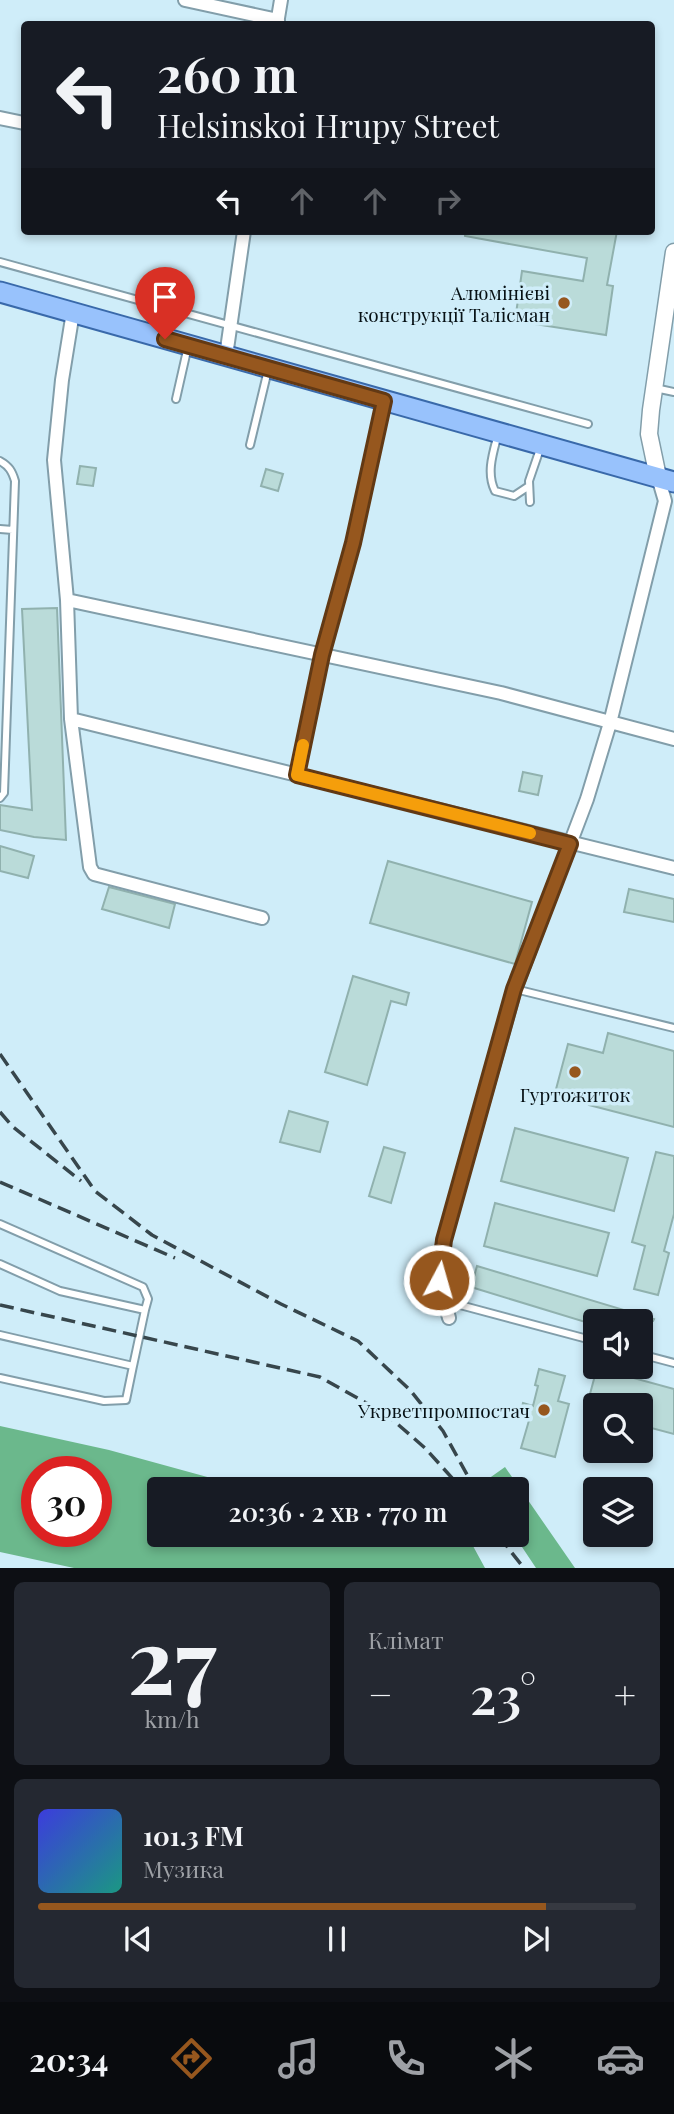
<!DOCTYPE html>
<html lang="uk">
<head>
<meta charset="utf-8">
<style>
	body { margin:0; font-family:"Playfair Display",serif; background:#242831; color:#f1f3f6; height:100vh; display:flex; flex-direction:column; font-size:26px; white-space:nowrap }
	* { box-sizing:border-box; margin:0 }
	p { font-size:23px; color:#9ea1a6 }
	.icon { flex:none; width:38px; height:38px; fill:none; stroke:currentColor; stroke-width:2; stroke-linecap:round; stroke-linejoin:round }
	.map { position:relative; height:1568px; overflow:hidden }
	.side { display:flex; flex-direction:column; gap:14px; padding:14px; background:#0d0f14; flex:1 }
	.side>* { flex:none }
	.banner { position:absolute; left:21px; top:21px; width:634px; height:214px; border-radius:7px; box-shadow:0 4px 10px #0003; background:#171b24; color:#f1f3f6; overflow:hidden }
	.tools { position:absolute; left:583px; top:1309px; display:grid; gap:14px }
	.tools a { display:grid; place-items:center; width:70px; height:70px; border-radius:7px; background:#171b24; box-shadow:0 4px 10px #0003; font-size:35px }
	.speed { position:absolute; left:21px; top:1456px; display:flex; gap:14px; font-size:35px; font-weight:700; text-align:center }
	.speed>* { display:grid; place-content:center; width:91px; height:91px; border-radius:50%; background:#171b24; box-shadow:0 4px 10px #0003; line-height:1 }
	.speed .limit { border:10px solid #d22; background:#fff; color:#111 }
	.pin { position:absolute; display:grid; place-items:center; width:60px; height:60px; color:#fff; margin:-72px -30px; border-radius:50% 50% 50% 0; rotate:-45deg; box-shadow:0 0 7px #0007 }
	.pin .icon { rotate:45deg }
	.me { position:absolute; width:77px; margin:-38px; rotate:6deg; stroke-linejoin:round; filter:drop-shadow(0 0 5px #0008) }
	.turn { display:flex; align-items:center; gap:24px; height:147px; padding:0 21px; font-size:32px }
	.turn .icon { width:91px; height:91px; stroke-width:2.5 }
	.turn b { display:block; font-size:49px; line-height:60px }
	.lanes { display:flex; align-items:center; height:66px; padding:0 21px; background:#0003; justify-content:center; gap:35px; direction:ltr }
	.lanes .off { opacity:.35 }
	.big { font-size:52px; font-weight:600; line-height:1.1 }
	.side .card { flex:1; display:flex; flex-direction:column; justify-content:center; gap:10px; min-width:0; padding:0 24px; border-radius:10px; background:#242831 }
	.side .dial { align-items:center; gap:0 }
	.dial b { font-size:91px; line-height:1 }
	.song { display:flex; align-items:center; gap:21px }
	.cover { width:84px; height:84px; border-radius:10px; background:linear-gradient(135deg,hsl(240 70% 55%),hsl(170 70% 35%)) }
	.played { height:7px; border-radius:4px; background:linear-gradient(90deg,#96571e 85%,#363941 85%) }
	.keys { display:flex; justify-content:space-around; direction:ltr }
	.heat { display:flex; justify-content:space-between; align-items:center; font-size:38px; direction:ltr }
	.side .tiles { flex:1; display:grid; gap:14px; grid-template-columns:1fr 1fr }
	.card:last-child { grid-column:span 2 }
	.trip { position:absolute; left:147px; top:1477px; width:382px; height:70px; border-radius:7px; background:#171b24; box-shadow:0 4px 10px #0003; font-weight:600; line-height:70px; text-align:center }
	.menu { display:flex; height:112px; justify-content:space-around; align-items:center; background:#090b0e; color:#9ea1a6 }
	.menu .icon { width:49px; height:49px }
	.menu .selected { color:#96571e }
	.menu b { font-size:32px; color:#f1f3f6 }
	.map>svg:first-child { display:block }
	.forest { fill:#6bb88c; fill-rule:evenodd }
	.building { fill:#badbd9; stroke:#90b1ae; stroke-width:2 }
	.lines { fill:none; stroke-linecap:round; stroke-linejoin:round }
	.service-casing { stroke:#829eaa; stroke-width:10 }
	.minor-casing { stroke:#829eaa; stroke-width:16 }
	.tertiary-casing { stroke:#829eaa; stroke-width:19 }
	.primary-casing { stroke:#3969aa; stroke-width:23 }
	.service { stroke:#fff; stroke-width:6 }
	.minor { stroke:#fff; stroke-width:12 }
	.tertiary { stroke:#fff; stroke-width:16 }
	.primary { stroke:#98c2fc; stroke-width:19 }
	.rail { stroke:#37464c; stroke-width:3.5; stroke-dasharray:14 7; stroke-linecap:butt }
	.route-casing { stroke:#623914; stroke-width:18 }
	.route { stroke:#96571e; stroke-width:12 }
	.slow { stroke:#f59e0b; stroke-width:12 }
	.poi-dot { fill:#96571e; stroke:#cfedf9; stroke-width:2.5 }
	.labels { text-anchor:middle; dominant-baseline:central; stroke-width:7; stroke-linejoin:round; paint-order:stroke }
	.poi-label { font-size:19px; fill:#061014; stroke:#cfedf9; text-anchor:end }
</style>
</head>
<body>
<div class="map">
<svg width="674" height="1568" viewBox="0 0 674 1568">
	<rect width="100%" height="100%" fill="#cfedf9"/>
	<path class="forest" d="M 0,1426 L 109,1450 L 251,1489 L 159,1489 L 159,1535 L 467,1535 L 485,1568 L 74,1568 L 0,1552 ZM 37,1472 L 96,1472 L 96,1531 L 37,1531 Z
		M 505,1467 L 575,1568 L 536,1568 L 514,1535 L 516,1535 L 516,1489 L 484,1489 L 481,1484 Z"/>
	<path class="building" d="M 465,231 L 617,231 L 607,285 L 613,286 L 606,335 L 515,321 L 522,271 L 583,281 L 587,258 L 465,236 Z
		M 80,466 L 96,468 L 93,486 L 77,484 Z
		M 266,469 L 283,474 L 278,491 L 261,486 Z
		M 57,608 L 66,840 L 34,837 L 0,830 L 0,805 L 32,810 L 22,609 Z
		M 523,772 L 542,776 L 538,795 L 519,791 Z
		M 0,846 L 34,856 L 28,878 L 0,871 Z
		M 388,861 L 532,902 L 515,964 L 370,923 Z
		M 109,887 L 175,904 L 169,928 L 102,909 Z
		M 629,889 L 674,899 L 674,922 L 624,912 Z
		M 353,976 L 409,993 L 406,1005 L 391,1001 L 367,1085 L 325,1072 Z
		M 608,1033 L 674,1051 L 674,1127 L 589,1105 L 590,1102 L 555,1093 L 568,1044 L 603,1053 Z
		M 289,1111 L 328,1122 L 320,1152 L 280,1142 Z
		M 515,1128 L 628,1158 L 614,1211 L 501,1181 Z
		M 384,1147 L 405,1153 L 391,1203 L 369,1196 Z
		M 656,1152 L 674,1156 L 674,1214 L 664,1251 L 669,1253 L 658,1295 L 634,1289 L 645,1246 L 632,1242 Z
		M 495,1203 L 609,1233 L 597,1276 L 484,1246 Z
		M 477,1266 L 654,1319 L 653,1321 L 595,1321 L 595,1325 L 471,1287 Z
		M 597,1368 L 674,1389 L 674,1434 L 640,1425 L 640,1405 L 587,1405 Z
		M 539,1369 L 565,1376 L 558,1401 L 569,1404 L 555,1457 L 521,1448 L 530,1417 L 520,1414 L 523,1403 L 533,1406 L 538,1386 L 535,1385 Z"/>
	<g class="lines">
		<g class="service-casing">
			<path id="service" d="M 0,262 L 588,424
				M 655,388 L 674,392
				M 176,399 L 188,346
				M 498,434 C 493,453 486,473 495,491 L 514,496 L 529,486
				M 250,445 L 268,370
				M 0,461 C 9,466 12,471 15,481 L 4,793 L 0,798
				M 530,502 L 529,481 L 541,446
				M 0,529 L 13,530
				M 515,989 L 674,1028
				M 0,1224 L 143,1287 L 148,1299 L 145,1310
				M 0,1264 L 60,1291 L 145,1310 L 133,1366
				M 445,1301 L 595,1341
				M 0,1335 L 133,1366 L 126,1400 L 104,1401 L 0,1378
				M 640,1354 L 674,1363"/>
		</g>
		<g class="minor-casing">
			<path id="minor" d="M 185,0 L 278,20
				M 277,24 L 281,0
				M 0,118 L 24,123
				M 73,312 L 62,380 L 54,460 L 67,600 L 71,719 L 90,867 L 94,874 L 262,918
				M 226,356 L 244,231
				M 67,600 L 501,693 L 674,739
				M 71,719 L 674,868
				M 297,775 L 322,655 L 353,543 L 384,401
				M 449,1318 L 439,1280 L 444,1240 L 515,989 L 587,799 L 610,723 L 665,501 L 658,477"/>
		</g>
		<g class="tertiary-casing">
			<path id="tertiary" d="M 658,477 L 649,434 L 651,410 L 674,252"/>
		</g>
		<g class="primary-casing">
			<path id="primary" d="M 0,292 L 674,482"/>
		</g>
		<use href="#service" class="service"/>
		<use href="#minor" class="minor"/>
		<use href="#tertiary" class="tertiary"/>
		<use href="#primary" class="primary"/>
		<path class="rail" d="M 0,1054 L 95,1191 L 152,1235 L 281,1304 L 358,1341 L 410,1390 L 443,1431 L 475,1489
			M 0,1112 L 13,1127 L 81,1181
			M 0,1182 L 175,1258
			M 0,1305 L 320,1377 L 386,1414 L 425,1448 L 462,1489
			M 501,1535 L 508,1548 L 524,1568"/>
	</g>
	<g class="lines">
		<g class="route-casing">
			<path id="route" d="M 165,339 L 384,401 L 353,543 L 322,655 L 297,775 L 570,844 L 514,989 L 444,1240 L 439,1280"/>
		</g>
		<use href="#route" class="route"/>
		<path class="slow" d="M 303,745 L 297,775 L 530,833"/>
	</g>
	<g class="poi-dot">
		<circle cx="564" cy="303" r="7"/>
		<circle cx="575" cy="1072" r="7"/>
		<circle cx="544" cy="1410" r="7"/>
	</g>
	<g class="labels">
		<g class="poi-label">
			<text x="550" y="292">Алюмінієві<tspan x="550" dy="22">конструкції Талісман</tspan></text>
			<text x="575" y="1094" text-anchor="middle">Гуртожиток</text>
			<text x="530" y="1410">Укрветпромпостач</text>
		</g>
	</g>
</svg>
<div class="tools">
<a><svg class="icon" aria-label="sound" viewBox="0 0 24 24"><path d="M4 9h4l5-4v14l-5-4H4zM17 9q2 3 0 6"/></svg></a>
<a><svg class="icon" aria-label="search" viewBox="0 0 24 24"><circle cx="10" cy="10" r="6"/><path d="M15 15l6 6"/></svg></a>
<a><svg class="icon" aria-label="layers" viewBox="0 0 24 24"><path d="M12 4l9 5-9 5-9-5zM3 14l9 5 9-5"/></svg></a>
</div>
<div class="speed"><div class="limit">30</div></div>
<div class="pin" style="left:165px;top:339px;background:#d93025"><svg class="icon" aria-label="arrive" viewBox="0 0 24 24"><path d="M6 21V4h12l-3 4 3 4H6"/></svg></div>
<svg class="me" style="left:439px;top:1280px" viewBox="-20 -20 40 40"><circle r="17" fill="#96571e" stroke="#fff" stroke-width="3"/><path d="M0-11L8 9 0 5-8 9z" fill="#fff"/></svg>
<div class="trip">20:36 · 2 хв · 770 m</div>
<div class="banner">
<div class="turn"><svg class="icon" aria-label="left" viewBox="0 0 24 24"><path d="M17 20v-9H6M10 6l-5 5 5 5"/></svg><div><b>260 m</b>Helsinskoi Hrupy Street</div></div>
<div class="lanes"><svg class="icon" aria-label="left" viewBox="0 0 24 24"><path d="M17 20v-9H6M10 6l-5 5 5 5"/></svg><svg class="icon off" aria-label="ahead" viewBox="0 0 24 24"><path d="M12 20V5M6 11l6-6 6 6"/></svg><svg class="icon off" aria-label="ahead" viewBox="0 0 24 24"><path d="M12 20V5M6 11l6-6 6 6"/></svg><svg class="icon off" aria-label="right" viewBox="0 0 24 24"><path d="M7 20v-9h11M14 6l5 5-5 5"/></svg></div>
</div>
</div>
<section class="side">
<div class="tiles">
<div class="card dial"><b>27</b><p>km/h</p></div>
<div class="card"><p>Клімат</p>
<div class="heat"><a>−</a><b class="big">23°</b><a>+</a></div>
</div>
<div class="card">
<div class="song"><i class="cover"></i><div><b>101.3 FM</b><p>Музика</p></div></div>
<div class="played"></div>
<div class="keys"><svg class="icon" aria-label="previous" viewBox="0 0 24 24"><path d="M18 5L8 12l10 7zM5 5v14"/></svg><svg class="icon" aria-label="pause" viewBox="0 0 24 24"><path d="M8 5v14M16 5v14"/></svg><svg class="icon" aria-label="next" viewBox="0 0 24 24"><path d="M6 5l10 7-10 7zM19 5v14"/></svg></div>
</div>
</div>
</section>
<nav class="menu">
<b>20:34</b>
<svg class="icon selected" aria-label="directions" viewBox="0 0 24 24"><path d="M12 3l9 9-9 9-9-9zM9 14v-3h6M13 9l2 2-2 2"/></svg>
<svg class="icon" aria-label="music" viewBox="0 0 24 24"><path d="M9 18V5l10-2v13"/><circle cx="6" cy="18" r="3"/><circle cx="16" cy="16" r="3"/></svg>
<svg class="icon" aria-label="phone" viewBox="0 0 24 24"><path d="M5 4h4l2 5-3 2q2 4 5 5l2-3 5 2v4C11 20 4 13 5 4z"/></svg>
<svg class="icon" aria-label="climate" viewBox="0 0 24 24"><path d="M12 3v18M4 7l16 10M4 17L20 7"/></svg>
<svg class="icon" aria-label="car" viewBox="0 0 24 24"><path d="M5 17H2v-5l4-1 3-4h7l3 4 3 1v5h-3M9 17h6M6 11h13"/><circle cx="7" cy="17" r="2"/><circle cx="17" cy="17" r="2"/></svg>
</nav>
</body>
</html>
